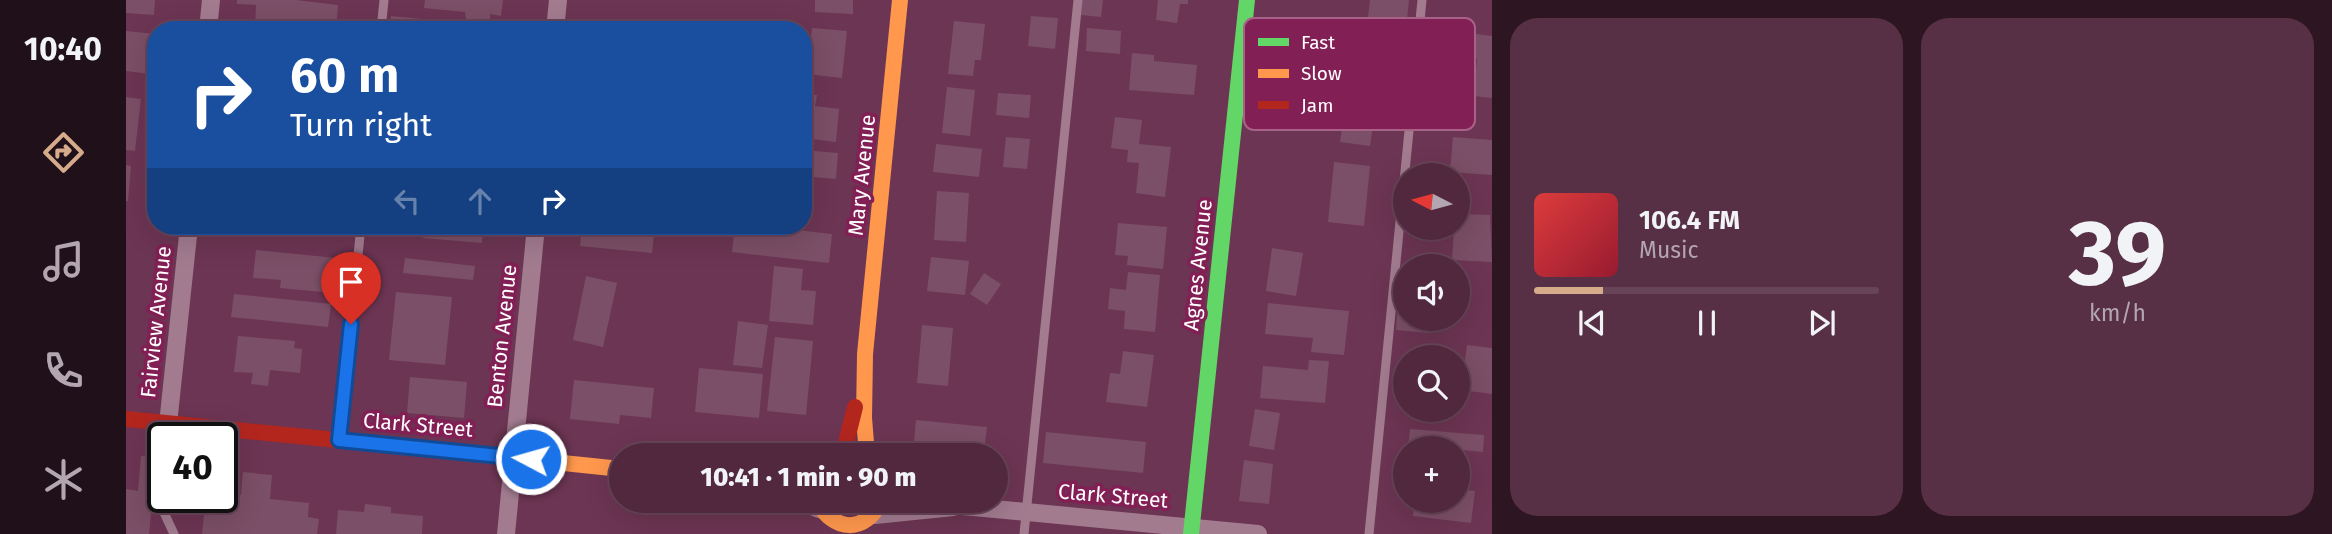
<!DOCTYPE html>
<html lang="en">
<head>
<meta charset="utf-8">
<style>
	body { margin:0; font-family:"Fira Sans",sans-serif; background:#573045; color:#f1f3f6; height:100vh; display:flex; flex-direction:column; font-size:26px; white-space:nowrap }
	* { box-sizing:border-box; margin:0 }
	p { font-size:23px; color:#b4a6b0 }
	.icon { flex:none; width:38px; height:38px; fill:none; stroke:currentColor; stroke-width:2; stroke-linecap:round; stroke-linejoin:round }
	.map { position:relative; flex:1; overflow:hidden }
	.panel { display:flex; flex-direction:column; gap:18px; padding:18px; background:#2d1622; width:840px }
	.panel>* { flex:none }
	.top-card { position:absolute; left:21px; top:21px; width:665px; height:214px; border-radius:28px; box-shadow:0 7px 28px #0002,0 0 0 2px #674458; background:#1a4fa0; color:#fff; overflow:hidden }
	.needle { width:46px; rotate:276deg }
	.controls { position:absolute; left:1267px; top:163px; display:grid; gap:14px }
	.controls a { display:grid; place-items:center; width:77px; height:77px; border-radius:50%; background:#51283e; box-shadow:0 7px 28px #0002,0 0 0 2px #674458; font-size:35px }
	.speed { position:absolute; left:21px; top:422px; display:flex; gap:14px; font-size:35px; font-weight:700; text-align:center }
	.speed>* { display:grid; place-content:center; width:91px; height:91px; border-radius:50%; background:#51283e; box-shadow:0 7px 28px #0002,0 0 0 2px #674458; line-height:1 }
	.speed .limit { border:4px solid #111; border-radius:10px; background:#fff; color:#111 }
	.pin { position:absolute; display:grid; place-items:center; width:60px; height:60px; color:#fff; margin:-72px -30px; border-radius:50% 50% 50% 0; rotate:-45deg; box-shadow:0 0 7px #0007 }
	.pin .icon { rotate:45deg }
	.me { position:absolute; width:77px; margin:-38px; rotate:276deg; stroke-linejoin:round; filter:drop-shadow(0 0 5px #0008) }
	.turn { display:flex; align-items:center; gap:24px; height:147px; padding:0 28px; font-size:32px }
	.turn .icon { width:91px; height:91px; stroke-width:2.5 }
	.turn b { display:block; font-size:49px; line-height:60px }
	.lanes { display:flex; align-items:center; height:66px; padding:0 28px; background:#0003; justify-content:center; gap:35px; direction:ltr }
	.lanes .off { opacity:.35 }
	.panel .tile { flex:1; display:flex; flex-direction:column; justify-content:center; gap:10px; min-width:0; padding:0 24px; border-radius:28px; background:#573045 }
	.panel .dial { align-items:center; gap:0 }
	.dial b { font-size:91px; line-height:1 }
	.song { display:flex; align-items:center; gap:21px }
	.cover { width:84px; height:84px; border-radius:10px; background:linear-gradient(135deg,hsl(0 70% 55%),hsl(350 70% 35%)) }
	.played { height:7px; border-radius:4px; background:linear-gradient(90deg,#d6ab8b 20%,#674458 20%) }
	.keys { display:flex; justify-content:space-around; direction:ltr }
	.panel .tiles { flex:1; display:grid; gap:18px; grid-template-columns:repeat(2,1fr) }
	.trip { position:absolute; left:483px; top:443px; width:399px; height:70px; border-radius:35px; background:#51283e; box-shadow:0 7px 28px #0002,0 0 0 2px #674458; font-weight:800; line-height:70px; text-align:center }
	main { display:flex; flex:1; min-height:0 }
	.menu { display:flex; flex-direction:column; width:126px; justify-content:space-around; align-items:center; background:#201019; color:#b4a6b0 }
	.menu .icon { width:49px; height:49px }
	.menu .selected { color:#d6ab8b }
	.menu b { font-size:32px; color:#f1f3f6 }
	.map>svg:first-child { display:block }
	.building { fill:#7b4f67 }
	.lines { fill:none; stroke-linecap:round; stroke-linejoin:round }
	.path { stroke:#a27b8f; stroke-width:4.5; stroke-dasharray:3.5 5; stroke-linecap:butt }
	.lane { stroke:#a27b8f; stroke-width:9 }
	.street { stroke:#a27b8f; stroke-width:18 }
	.fast { stroke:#63d668; stroke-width:16 }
	.slow { stroke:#ff974d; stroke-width:16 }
	.jam { stroke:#b3261e; stroke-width:16 }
	.route-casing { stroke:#114b97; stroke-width:18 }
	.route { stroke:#1a73e8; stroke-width:12 }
	.labels { text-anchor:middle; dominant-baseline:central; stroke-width:7; stroke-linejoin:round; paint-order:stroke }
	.street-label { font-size:21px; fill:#fff; stroke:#821f55 }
	.key { fill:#821f55; stroke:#a86288; stroke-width:2 }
	.key-label { font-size:19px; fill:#fff }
</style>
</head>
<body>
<main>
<nav class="menu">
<b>10:40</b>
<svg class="icon selected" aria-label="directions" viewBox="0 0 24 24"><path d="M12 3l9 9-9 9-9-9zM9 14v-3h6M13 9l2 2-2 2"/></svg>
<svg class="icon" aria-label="music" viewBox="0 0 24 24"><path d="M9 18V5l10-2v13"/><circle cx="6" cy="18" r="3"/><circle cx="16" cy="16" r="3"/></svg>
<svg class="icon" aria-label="phone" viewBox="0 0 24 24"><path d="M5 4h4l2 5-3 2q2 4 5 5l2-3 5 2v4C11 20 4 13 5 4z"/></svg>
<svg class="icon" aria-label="climate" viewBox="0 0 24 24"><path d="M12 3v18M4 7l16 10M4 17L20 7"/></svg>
</nav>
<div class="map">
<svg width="1366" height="534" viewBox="0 0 1366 534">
	<rect width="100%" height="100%" fill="#6c3553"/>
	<path class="building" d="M 0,0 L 29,0 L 28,15 L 0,13 Z
		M 111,0 L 170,0 L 212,5 L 210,30 L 129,30 L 130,5 L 111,4 Z
		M 299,0 L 377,0 L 375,16 L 364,14 L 364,21 L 340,19 L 339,12 L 298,8 Z
		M 689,0 L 727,0 L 727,14 L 689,12 Z
		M 956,0 L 977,0 L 975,17 L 955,15 Z
		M 1032,0 L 1062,0 L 1062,4 L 1054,4 L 1051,23 L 1030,20 Z
		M 1244,0 L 1283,0 L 1279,40 L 1249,38 L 1250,17 L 1242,17 Z
		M 265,16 L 307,20 L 306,30 L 263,30 Z
		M 905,16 L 932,18 L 929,49 L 902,46 Z
		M 828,21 L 859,24 L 855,60 L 849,60 L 847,76 L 822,74 Z
		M 686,28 L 721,31 L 716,78 L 681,74 Z
		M 961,28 L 995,31 L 994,54 L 960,51 Z
		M 0,31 L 29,34 L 24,74 L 0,71 Z
		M 1343,33 L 1366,36 L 1366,98 L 1347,96 L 1351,59 L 1340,57 Z
		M 1006,53 L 1028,55 L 1028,61 L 1071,65 L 1068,95 L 1003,90 Z
		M 821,87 L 849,90 L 844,136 L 816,133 Z
		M 872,93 L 905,95 L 903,118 L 870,115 Z
		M 677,94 L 691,95 L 689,106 L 713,109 L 710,142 L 677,138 Z
		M 0,97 L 15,99 L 9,151 L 0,150 Z
		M 1220,102 L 1250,106 L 1244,146 L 1214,142 Z
		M 1306,103 L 1341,108 L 1338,131 L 1303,127 Z
		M 989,117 L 1016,120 L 1013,144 L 1045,147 L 1039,197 L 1010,193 L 1013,163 L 1001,162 L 1002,150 L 985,148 Z
		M 880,137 L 904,139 L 901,169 L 877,167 Z
		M 1327,137 L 1366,140 L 1366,175 L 1324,172 Z
		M 810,144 L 856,149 L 853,177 L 807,172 Z
		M 677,150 L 712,153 L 710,179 L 677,176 Z
		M 1208,162 L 1244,166 L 1238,226 L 1202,222 Z
		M 0,165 L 5,166 L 2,201 L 0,201 Z
		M 811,191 L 843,193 L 840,242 L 808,240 Z
		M 1332,214 L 1364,215 L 1366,262 L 1326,260 L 1328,228 L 1332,228 Z
		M 992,223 L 1041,227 L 1037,269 L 1001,265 L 1002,256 L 989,255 Z
		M 148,226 L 215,226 L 214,233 L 148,228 Z
		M 298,226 L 357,226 L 356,243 L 297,238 Z
		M 456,226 L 529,226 L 526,253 L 454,246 Z
		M 609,226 L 634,226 L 706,234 L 703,263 L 606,252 Z
		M 1146,248 L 1177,253 L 1170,296 L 1140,291 Z
		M 130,250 L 210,258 L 207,293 L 154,288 L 155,280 L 127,278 Z
		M 805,257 L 843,261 L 839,295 L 801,291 Z
		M 279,258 L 349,266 L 347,280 L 277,273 Z
		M 648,266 L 677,269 L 675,290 L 690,291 L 687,325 L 643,321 Z
		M 1002,272 L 1034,275 L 1029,332 L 998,329 L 999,311 L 982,309 L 984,288 L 1000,290 Z
		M 858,273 L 875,284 L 861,305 L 844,294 Z
		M 460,276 L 491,283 L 477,347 L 447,340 Z
		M 270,292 L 326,297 L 319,365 L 263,360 Z
		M 108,294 L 205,304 L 202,327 L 105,317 Z
		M 1272,299 L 1279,300 L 1279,318 L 1303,318 L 1302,333 L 1270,330 Z
		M 1142,303 L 1223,311 L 1218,355 L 1185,352 L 1187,338 L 1139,334 Z
		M 612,321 L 642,325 L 636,368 L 607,365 Z
		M 796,325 L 827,328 L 822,386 L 791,383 Z
		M 112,336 L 169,341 L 168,348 L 176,349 L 174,373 L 144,370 L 142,386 L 125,384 L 127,373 L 108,372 Z
		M 649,337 L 687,341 L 680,415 L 641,411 Z
		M 1341,345 L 1366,348 L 1366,394 L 1335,390 Z
		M 997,351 L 1028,355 L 1021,407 L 980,402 L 984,373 L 994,374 Z
		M 1183,360 L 1203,361 L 1199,403 L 1134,398 L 1137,366 L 1182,370 Z
		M 573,368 L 637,374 L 633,418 L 569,412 Z
		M 284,377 L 341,382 L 338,418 L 281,413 Z
		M 448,380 L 528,388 L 525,418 L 494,415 L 493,424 L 444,419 Z
		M 1129,409 L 1154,413 L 1148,450 L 1123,446 Z
		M 790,420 L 861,427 L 858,452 L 824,449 L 824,455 L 787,452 Z
		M 1284,429 L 1358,435 L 1357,452 L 1337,450 L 1335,471 L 1332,471 L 1332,448 L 1282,448 Z
		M 920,432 L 1020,442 L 1017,473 L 917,463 Z
		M 15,456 L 31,457 L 23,534 L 0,534 L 0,489 L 12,491 Z
		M 1118,460 L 1147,464 L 1143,504 L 1113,501 Z
		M 117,472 L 146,475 L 144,499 L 183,503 L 182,517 L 193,519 L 191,534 L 76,534 L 80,497 L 96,497 L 96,494 L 115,495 Z
		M 1332,489 L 1349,491 L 1345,523 L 1287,516 L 1289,500 L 1332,500 Z
		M 239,504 L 265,507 L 265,513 L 297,516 L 296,534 L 210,534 L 212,510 L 238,512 Z"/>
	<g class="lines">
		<path class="path" d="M 404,490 L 417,490"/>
		<path class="lane" d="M 255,30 L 258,0
			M 213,439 L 235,226
			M 37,478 L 34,504 L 48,534
			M 898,534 L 952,0
			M 1243,534 L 1296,0"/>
		<path class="street" d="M 82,30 L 85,0
			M 429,30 L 432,0
			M 42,424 L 63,226
			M 673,500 L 693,509
			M 810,500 L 837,506 L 1132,534
			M 749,515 L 827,507
			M 380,534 L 410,226"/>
		<path class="fast" d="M 1065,534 L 1121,0"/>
		<path class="slow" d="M 312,450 L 495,469
			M 741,455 L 738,418 L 739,354 L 774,0
			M 691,500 C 706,533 741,534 755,500"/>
		<path class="jam" d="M 0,419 L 312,450
			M 717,455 L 729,407"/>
	</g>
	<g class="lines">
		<g class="route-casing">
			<path id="route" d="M 225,324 L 213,440 L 405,459"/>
		</g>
		<use href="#route" class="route"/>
	</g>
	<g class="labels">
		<g class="street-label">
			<text transform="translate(736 175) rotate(-84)">Mary Avenue</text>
			<text transform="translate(1072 265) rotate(-84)">Agnes Avenue</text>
			<text transform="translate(30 322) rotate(-84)">Fairview Avenue</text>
			<text transform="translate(376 336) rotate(-84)">Benton Avenue</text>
			<text transform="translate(292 425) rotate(5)">Clark Street</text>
			<text transform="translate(987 496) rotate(5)">Clark Street</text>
		</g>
	</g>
	<rect x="1118" y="18" width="231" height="112" rx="10" class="key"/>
	<rect x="1132" y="38" width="31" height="8" fill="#63d668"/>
	<rect x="1132" y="69" width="31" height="9" fill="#ff974d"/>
	<rect x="1132" y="101" width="31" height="8" fill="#b3261e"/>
	<g class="key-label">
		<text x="1175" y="49">Fast</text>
		<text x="1175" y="80">Slow</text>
		<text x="1175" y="112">Jam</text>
	</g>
</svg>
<div class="controls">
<a><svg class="needle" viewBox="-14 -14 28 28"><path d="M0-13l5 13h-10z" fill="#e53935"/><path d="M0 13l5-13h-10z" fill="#b4a6b0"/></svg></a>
<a><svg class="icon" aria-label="sound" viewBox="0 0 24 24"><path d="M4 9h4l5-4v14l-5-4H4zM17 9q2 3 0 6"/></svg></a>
<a><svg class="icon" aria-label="search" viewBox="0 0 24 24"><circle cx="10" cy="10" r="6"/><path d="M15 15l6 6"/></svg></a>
<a>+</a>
</div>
<div class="speed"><div class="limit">40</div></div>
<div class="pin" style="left:225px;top:324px;background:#d93025"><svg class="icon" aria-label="arrive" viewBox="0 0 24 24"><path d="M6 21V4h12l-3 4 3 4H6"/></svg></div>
<svg class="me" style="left:405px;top:459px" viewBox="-20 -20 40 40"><circle r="17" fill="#1a73e8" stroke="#fff" stroke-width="3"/><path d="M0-11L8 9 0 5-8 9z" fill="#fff"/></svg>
<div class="trip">10:41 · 1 min · 90 m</div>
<div class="top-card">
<div class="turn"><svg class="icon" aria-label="right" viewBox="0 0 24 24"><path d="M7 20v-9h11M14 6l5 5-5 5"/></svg><div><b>60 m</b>Turn right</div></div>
<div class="lanes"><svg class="icon off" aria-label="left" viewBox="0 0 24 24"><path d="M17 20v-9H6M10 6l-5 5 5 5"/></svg><svg class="icon off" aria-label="ahead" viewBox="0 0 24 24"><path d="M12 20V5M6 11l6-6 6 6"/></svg><svg class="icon" aria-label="right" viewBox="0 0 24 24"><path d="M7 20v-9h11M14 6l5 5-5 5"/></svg></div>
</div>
</div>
<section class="panel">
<div class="tiles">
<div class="tile">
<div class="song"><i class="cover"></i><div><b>106.4 FM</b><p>Music</p></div></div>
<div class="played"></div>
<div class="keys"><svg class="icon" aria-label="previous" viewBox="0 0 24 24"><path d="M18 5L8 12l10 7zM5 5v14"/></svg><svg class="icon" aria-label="pause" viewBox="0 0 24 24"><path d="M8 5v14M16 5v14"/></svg><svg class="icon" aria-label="next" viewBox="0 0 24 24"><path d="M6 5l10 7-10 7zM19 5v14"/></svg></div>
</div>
<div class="tile dial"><b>39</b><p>km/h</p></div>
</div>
</section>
</main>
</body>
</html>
